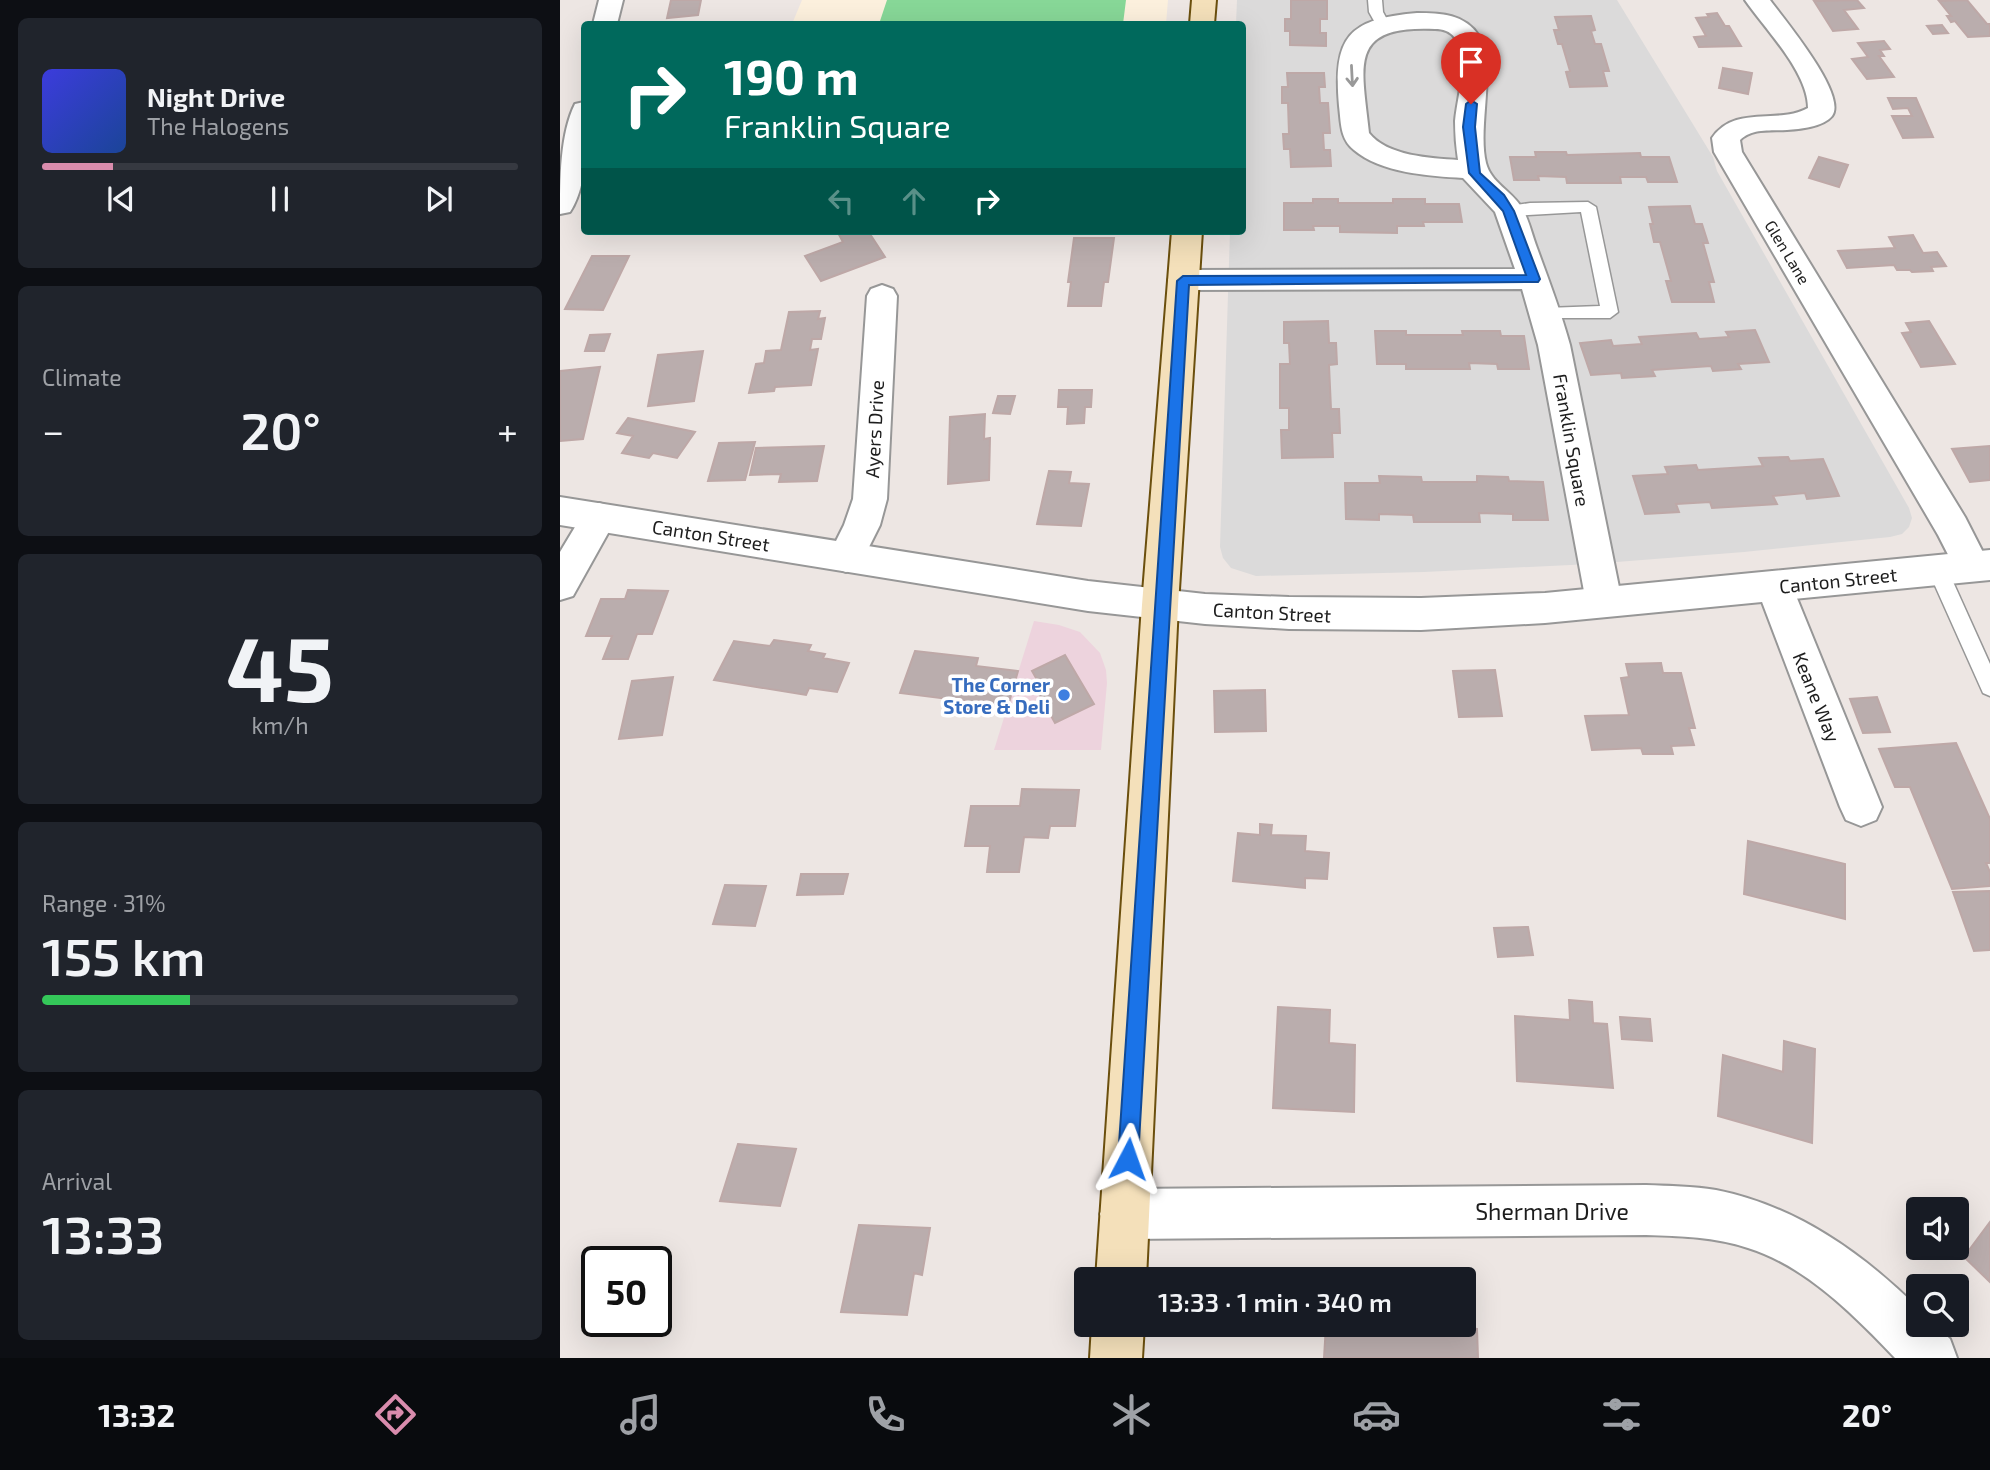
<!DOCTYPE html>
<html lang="en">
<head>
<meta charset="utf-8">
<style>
	body { margin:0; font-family:"Exo 2",sans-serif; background:#20242c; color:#f1f3f6; height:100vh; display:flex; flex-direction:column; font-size:26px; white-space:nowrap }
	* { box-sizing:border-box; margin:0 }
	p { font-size:23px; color:#9ea1a6 }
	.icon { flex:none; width:38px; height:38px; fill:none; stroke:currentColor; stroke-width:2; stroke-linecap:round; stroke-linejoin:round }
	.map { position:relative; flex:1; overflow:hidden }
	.panel { display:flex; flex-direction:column; gap:18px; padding:18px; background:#0d0f14; width:560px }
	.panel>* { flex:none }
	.top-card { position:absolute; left:21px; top:21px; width:665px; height:214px; border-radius:7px; box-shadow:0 7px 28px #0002; background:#00695c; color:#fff; overflow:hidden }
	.controls { position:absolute; left:1346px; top:1197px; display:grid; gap:14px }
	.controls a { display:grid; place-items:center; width:63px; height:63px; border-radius:7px; background:#171b24; box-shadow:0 7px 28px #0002; font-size:35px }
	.speed { position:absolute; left:21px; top:1246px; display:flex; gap:14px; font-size:35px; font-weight:700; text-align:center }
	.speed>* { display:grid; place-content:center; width:91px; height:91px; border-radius:50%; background:#171b24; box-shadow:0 7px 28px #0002; line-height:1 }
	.speed .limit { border:4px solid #111; border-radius:10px; background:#fff; color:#111 }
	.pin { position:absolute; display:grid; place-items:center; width:60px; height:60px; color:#fff; margin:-72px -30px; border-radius:50% 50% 50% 0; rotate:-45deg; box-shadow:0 0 7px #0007 }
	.pin .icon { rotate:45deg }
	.me { position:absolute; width:77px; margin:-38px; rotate:4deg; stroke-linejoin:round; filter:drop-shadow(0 0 5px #0008) }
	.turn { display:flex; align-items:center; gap:24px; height:147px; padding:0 28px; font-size:32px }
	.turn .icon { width:91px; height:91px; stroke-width:2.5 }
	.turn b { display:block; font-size:49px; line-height:60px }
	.lanes { display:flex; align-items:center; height:66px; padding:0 28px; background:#0003; justify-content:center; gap:35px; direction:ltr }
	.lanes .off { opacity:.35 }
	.big { font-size:52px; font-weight:600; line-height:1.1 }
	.panel .tile { flex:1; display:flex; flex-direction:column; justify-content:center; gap:10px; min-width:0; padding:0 24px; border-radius:10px; background:#20242c }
	.panel .dial { align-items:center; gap:0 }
	.dial b { font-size:91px; line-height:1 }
	.song { display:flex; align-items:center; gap:21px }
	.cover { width:84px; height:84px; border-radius:10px; background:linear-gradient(135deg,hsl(240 70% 55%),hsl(220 70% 35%)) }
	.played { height:7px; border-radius:4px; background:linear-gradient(90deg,#d98cad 15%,#363941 15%) }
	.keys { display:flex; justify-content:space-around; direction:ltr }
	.heat { display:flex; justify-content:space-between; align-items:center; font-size:38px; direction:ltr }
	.charge { height:10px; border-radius:5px; background:linear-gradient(90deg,#34c759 31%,#363941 0) }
	.trip { position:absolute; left:514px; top:1267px; width:402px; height:70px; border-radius:7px; background:#171b24; box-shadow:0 7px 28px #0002; font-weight:600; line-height:70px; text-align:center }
	.dock { display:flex; height:112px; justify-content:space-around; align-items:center; background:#090b0e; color:#9ea1a6 }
	.dock .icon { width:49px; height:49px }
	.dock .on { color:#d98cad }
	.dock b { font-size:32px; color:#f1f3f6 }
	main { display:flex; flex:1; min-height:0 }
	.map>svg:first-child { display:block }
	.residential { fill:#dbdada }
	.commercial { fill:#edd3dd }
	.education { fill:#fcf0dd }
	.pitch { fill:#87d797 }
	.building { fill:#baadad; stroke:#bea8a7; stroke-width:2 }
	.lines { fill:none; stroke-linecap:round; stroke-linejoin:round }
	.service-casing { stroke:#979797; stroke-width:3 }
	.minor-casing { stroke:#979797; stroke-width:4 }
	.tertiary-casing { stroke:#979797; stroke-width:4 }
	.secondary-casing { stroke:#6b4f0d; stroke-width:4 }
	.service { fill:#fff; fill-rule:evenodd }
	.minor { fill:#fff; fill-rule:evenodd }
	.tertiary { fill:#fff; fill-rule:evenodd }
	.secondary { fill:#f4e0ba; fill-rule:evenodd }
	.oneway { stroke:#999 }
	.route { fill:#1a73e8; stroke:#114b97; stroke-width:2 }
	.shop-dot { fill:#3f7fe0; stroke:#fff; stroke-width:2.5 }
	.labels { text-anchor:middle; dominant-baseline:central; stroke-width:7; stroke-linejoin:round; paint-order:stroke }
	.far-street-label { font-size:16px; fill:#1d1d1d; stroke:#fff }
	.street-label { font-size:19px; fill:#1d1d1d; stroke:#fff }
	.shop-label { font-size:19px; font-weight:bold; fill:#366cbe; stroke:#fff; text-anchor:end }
	.near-street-label { font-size:23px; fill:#1d1d1d; stroke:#fff }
</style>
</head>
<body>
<main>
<section class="panel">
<div class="tile">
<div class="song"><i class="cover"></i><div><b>Night Drive</b><p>The Halogens</p></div></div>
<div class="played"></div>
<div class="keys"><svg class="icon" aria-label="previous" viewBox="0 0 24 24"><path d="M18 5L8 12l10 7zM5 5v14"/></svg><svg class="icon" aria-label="pause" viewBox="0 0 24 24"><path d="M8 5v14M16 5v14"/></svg><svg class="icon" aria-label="next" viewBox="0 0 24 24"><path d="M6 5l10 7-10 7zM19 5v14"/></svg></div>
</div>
<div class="tile"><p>Climate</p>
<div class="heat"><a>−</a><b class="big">20°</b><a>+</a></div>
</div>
<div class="tile dial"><b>45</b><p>km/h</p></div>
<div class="tile"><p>Range · 31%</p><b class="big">155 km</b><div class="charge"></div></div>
<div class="tile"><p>Arrival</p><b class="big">13:33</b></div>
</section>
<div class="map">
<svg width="1430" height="1358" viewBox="0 0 1430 1358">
	<rect width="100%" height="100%" fill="#ede6e3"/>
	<path class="residential" d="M 677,0 L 1057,0 L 1153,157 L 1157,171 L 1349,508 L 1352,518 L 1349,527 L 1342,534 L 1330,537 L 1184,552 L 1031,564 L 864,572 L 696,576 L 671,568 L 663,558 L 660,547 L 670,231 L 682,231 L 682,24 L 676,24 Z"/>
	<path class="commercial" d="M 474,621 L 499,625 L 520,632 L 540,653 L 546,670 L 547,683 L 541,750 L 434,750 Z"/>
	<path class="education" d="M 242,0 L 608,0 L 606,24 L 232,24 Z"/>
	<path class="pitch" d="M 327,0 L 566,0 L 563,24 L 319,24 Z"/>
	<path class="building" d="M 111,0 L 141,0 L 138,15 L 107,18 Z
		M 731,0 L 767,0 L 767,19 L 760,19 L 760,33 L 766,33 L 766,46 L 730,45 L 730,31 L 725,31 L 725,19 L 731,19 Z
		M 1297,0 L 1304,8 L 1284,10 L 1298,29 L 1273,31 L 1254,1 Z
		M 1407,0 L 1427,24 L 1430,24 L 1430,36 L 1408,37 L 1395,21 L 1391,22 L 1387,16 L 1391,16 L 1379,1 Z
		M 1157,13 L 1165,26 L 1169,26 L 1181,46 L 1139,47 L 1134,37 L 1146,36 L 1136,18 L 1149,17 L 1147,14 Z
		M 1031,16 L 1035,30 L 1031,31 L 1035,44 L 1041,44 L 1049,71 L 1043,71 L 1047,86 L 1010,87 L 1006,72 L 1010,71 L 1002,44 L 998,44 L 994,30 L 999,30 L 995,17 Z
		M 1382,25 L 1388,33 L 1373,34 L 1367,26 Z
		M 1324,41 L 1330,49 L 1320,50 L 1324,56 L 1319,56 L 1334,77 L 1307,79 L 1292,59 L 1308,57 L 1298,43 Z
		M 1163,68 L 1192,73 L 1188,94 L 1159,88 Z
		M 727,73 L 764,73 L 765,87 L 759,87 L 760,103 L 768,103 L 770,133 L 763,133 L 764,150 L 770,150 L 771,166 L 731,167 L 730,149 L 724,149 L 723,134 L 729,134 L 728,103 L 722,103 L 722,87 L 728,87 Z
		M 1328,98 L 1356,98 L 1373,137 L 1343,138 L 1332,116 L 1352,116 L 1348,108 L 1333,109 Z
		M 975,152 L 1006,152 L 1007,155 L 1080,153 L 1081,157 L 1109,157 L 1117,182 L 1088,182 L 1086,177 L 1060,177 L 1061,183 L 1007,183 L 1006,177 L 978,176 L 979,180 L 954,180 L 950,157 L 976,157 Z
		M 1259,157 L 1288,165 L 1279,187 L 1249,178 Z
		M 753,199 L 778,199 L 778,203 L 833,203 L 833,199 L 865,199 L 865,204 L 899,204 L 902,222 L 863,222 L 864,226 L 837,226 L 837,233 L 780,232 L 780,226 L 753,226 L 754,230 L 724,230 L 724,203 L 753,203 Z
		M 1130,206 L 1135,224 L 1142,224 L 1148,243 L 1143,243 L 1154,282 L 1149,282 L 1154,302 L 1112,302 L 1106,281 L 1111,281 L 1100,242 L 1094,242 L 1090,224 L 1093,224 L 1089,207 Z
		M 277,231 L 308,231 L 325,257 L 261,281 L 245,256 L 283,242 Z
		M 1353,235 L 1363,253 L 1377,252 L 1386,266 L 1371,267 L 1373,271 L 1352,272 L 1350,270 L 1337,270 L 1334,265 L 1287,268 L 1278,251 L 1335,248 L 1329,237 Z
		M 514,238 L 554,238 L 548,282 L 544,282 L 541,306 L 508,306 L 511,282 L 508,282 Z
		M 32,256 L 69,256 L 43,310 L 5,309 Z
		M 260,311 L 258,319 L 265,318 L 261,339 L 252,339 L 250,350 L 258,349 L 251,385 L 215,387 L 214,391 L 189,393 L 196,364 L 204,363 L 206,351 L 221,350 L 229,312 Z
		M 768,321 L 769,343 L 776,343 L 777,364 L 769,365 L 771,409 L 779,409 L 780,433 L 772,433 L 773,457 L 722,458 L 721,430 L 729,430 L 729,408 L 720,408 L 720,364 L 730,364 L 729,343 L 724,343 L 724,322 Z
		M 1369,321 L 1395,364 L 1361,367 L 1342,333 L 1351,332 L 1346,323 Z
		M 1195,330 L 1209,362 L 1178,364 L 1181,369 L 1153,371 L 1151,366 L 1092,370 L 1095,376 L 1062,378 L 1061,373 L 1031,375 L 1020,343 L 1051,340 L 1053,346 L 1082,344 L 1079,337 L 1136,333 L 1139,339 L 1169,337 L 1166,332 Z
		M 815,331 L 846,331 L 846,335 L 903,335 L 902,331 L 940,331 L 941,336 L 964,336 L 969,369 L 938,369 L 937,364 L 909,363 L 910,369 L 846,369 L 846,364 L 817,364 Z
		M 50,334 L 44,351 L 25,351 L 30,335 Z
		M 143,351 L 134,401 L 88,406 L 98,355 Z
		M 40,367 L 23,439 L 0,441 L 0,371 Z
		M 499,390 L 532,390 L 531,407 L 525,407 L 524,423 L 507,424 L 508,407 L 498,407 Z
		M 438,396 L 455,396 L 450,414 L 433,413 Z
		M 425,414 L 424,439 L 430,438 L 429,480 L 388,484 L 390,417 Z
		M 68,418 L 135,432 L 117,458 L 93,453 L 89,458 L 62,453 L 73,436 L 57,433 Z
		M 195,442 L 185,480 L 148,481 L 159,443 Z
		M 264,446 L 257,481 L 219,482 L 221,474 L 190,475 L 196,448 Z
		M 1430,446 L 1430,480 L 1410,482 L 1392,449 Z
		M 1228,457 L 1230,461 L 1263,459 L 1279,496 L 1247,499 L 1245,493 L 1213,496 L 1217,504 L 1152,508 L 1150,502 L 1116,504 L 1119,512 L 1085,514 L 1073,476 L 1108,474 L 1105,467 L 1136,465 L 1138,470 L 1203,466 L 1199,458 Z
		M 489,471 L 511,472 L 509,483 L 529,484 L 521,526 L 477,524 Z
		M 819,476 L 861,477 L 862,482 L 917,482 L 917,476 L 948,477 L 949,481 L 983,482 L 988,520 L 953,520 L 953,514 L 919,513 L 920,522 L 854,522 L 853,515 L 819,514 L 819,520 L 786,519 L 785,483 L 820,483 Z
		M 68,590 L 108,591 L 92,634 L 77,634 L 68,659 L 43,659 L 52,636 L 26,636 L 41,599 L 65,599 Z
		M 214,640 L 251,645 L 248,651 L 265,654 L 263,658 L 289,663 L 277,692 L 249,688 L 246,695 L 154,680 L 174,641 L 210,646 Z
		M 355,651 L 418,658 L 416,666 L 458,671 L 448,706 L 432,704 L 429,712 L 402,709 L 405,701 L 340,693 Z
		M 505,655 L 534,704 L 495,723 L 475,687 L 480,685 L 472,671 Z
		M 1101,663 L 1103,673 L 1121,673 L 1135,728 L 1129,728 L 1134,745 L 1111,746 L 1113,754 L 1083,754 L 1081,748 L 1032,750 L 1025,716 L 1069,715 L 1061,678 L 1069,677 L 1066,664 Z
		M 935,670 L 942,716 L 899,717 L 893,671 Z
		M 113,677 L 102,735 L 59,739 L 72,681 Z
		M 705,690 L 706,731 L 655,732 L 654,691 Z
		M 1317,697 L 1330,732 L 1303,733 L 1290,699 Z
		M 1396,743 L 1430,819 L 1430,863 L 1426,863 L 1430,872 L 1430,886 L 1392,889 L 1350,787 L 1335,787 L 1319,749 Z
		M 462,789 L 519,790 L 515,826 L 490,826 L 488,838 L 464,837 L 459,872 L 427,872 L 430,846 L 405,846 L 411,806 L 460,806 Z
		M 700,824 L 712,825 L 711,835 L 746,836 L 745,851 L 769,853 L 767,879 L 745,878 L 745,888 L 673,881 L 678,833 L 700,835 Z
		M 1188,841 L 1285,864 L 1285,919 L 1184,894 Z
		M 241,874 L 288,874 L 283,894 L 237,895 Z
		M 165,885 L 206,886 L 195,926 L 153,924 Z
		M 1430,891 L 1430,950 L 1414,951 L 1393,892 Z
		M 968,927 L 973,955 L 938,957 L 934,928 Z
		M 1009,1000 L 1032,1002 L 1033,1023 L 1047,1024 L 1053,1088 L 957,1081 L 955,1016 L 1010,1020 Z
		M 718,1007 L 770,1010 L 769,1043 L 795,1045 L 794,1112 L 713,1108 Z
		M 1060,1017 L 1090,1019 L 1092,1041 L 1062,1039 Z
		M 1224,1041 L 1255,1049 L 1252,1143 L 1158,1116 L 1163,1055 L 1223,1072 Z
		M 178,1144 L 236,1149 L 220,1206 L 160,1201 Z
		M 1430,1222 L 1430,1282 L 1404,1257 Z
		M 299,1225 L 370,1228 L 362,1275 L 354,1273 L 347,1315 L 281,1312 Z
		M 766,1325 L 874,1325 L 917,1329 L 918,1358 L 764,1358 Z"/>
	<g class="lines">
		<g class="service-casing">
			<path id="service" d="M 808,0 L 822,0 L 823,12 L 830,25 L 828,28 L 818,28 L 809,12 Z
				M 1028,202 L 1036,207 L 1058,312 L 1050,318 L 980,318 L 978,314 L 980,310 L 986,308 L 1040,306 L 1021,212 L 949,216 L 941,211 L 943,207 L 970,203 Z
				M 1378,562 L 1385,564 L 1430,664 L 1430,696 L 1423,693 L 1368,570 L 1371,564 Z"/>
		</g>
		<g class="minor-casing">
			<path id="minor" d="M 39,0 L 63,0 L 57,24 L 33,24 Z
				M 1185,0 L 1210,0 C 1223,18 1288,95 1272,116 C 1263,127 1240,129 1227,130 C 1211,131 1192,128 1180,140 L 1182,152 L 1405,517 L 1430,566 L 1425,576 L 1412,581 L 1399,576 L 1378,535 L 1154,152 L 1152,138 C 1175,104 1217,125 1248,108 C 1248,72 1205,29 1185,0 Z
				M 857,13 C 881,13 905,14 919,36 C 937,64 917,127 926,163 C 931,183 952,191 962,208 C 969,220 972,235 977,248 C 989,281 1001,312 1010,345 L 1062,602 L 1057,613 L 1044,617 L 1031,613 L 1026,602 L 978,345 L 962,289 L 623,290 L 612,287 L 608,280 L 612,273 L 623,270 L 955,269 L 935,212 L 903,178 C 869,176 821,173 794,150 C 780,139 781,122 779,106 C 773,37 788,19 857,13 ZM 875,29 C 883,29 890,31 895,38 C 910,59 897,97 895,121 C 895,134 896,147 898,160 C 870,158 827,156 809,133 C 802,65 787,25 875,29 Z
				M 24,102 C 27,134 29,183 10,212 L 0,214 C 0,180 0,134 15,104 Z
				M 322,285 L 333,289 L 337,296 L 327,499 L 320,525 L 299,567 L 286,572 L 273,567 L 268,557 L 284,525 L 293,499 L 307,296 L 311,289 Z
				M 39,503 L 51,507 L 57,517 L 13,596 L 0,600 L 0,552 L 27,507 Z
				M 1214,571 L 1227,575 L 1232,586 L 1322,807 L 1316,820 L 1301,826 L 1286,820 L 1280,807 L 1196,586 L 1201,575 Z
				M 1086,1185 C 1109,1186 1133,1186 1156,1190 C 1236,1206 1301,1252 1358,1308 L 1358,1325 L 1375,1325 L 1390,1339 L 1397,1358 L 1335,1358 C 1295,1316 1246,1266 1188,1248 C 1155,1237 1121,1236 1086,1235 L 565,1239 L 548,1231 L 540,1214 L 548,1197 L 565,1189 Z"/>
		</g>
		<g class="tertiary-casing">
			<path id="tertiary" d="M 0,497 L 528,581 L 645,594 L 729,597 L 861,598 L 985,593 L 1430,550 L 1430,580 L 985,623 L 861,630 L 729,629 L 645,624 L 528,611 L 0,525 Z"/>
		</g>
		<g class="secondary-casing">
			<path id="secondary" d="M 632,0 L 656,0 L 654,24 L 630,24 Z
				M 612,231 L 642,231 L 618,605 L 586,1279 L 536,1279 L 582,605 Z
				M 532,1325 L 584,1325 L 582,1358 L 530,1358 Z"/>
		</g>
		<use href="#service" class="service"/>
		<use href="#minor" class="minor"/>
		<use href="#tertiary" class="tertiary"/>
		<use href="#secondary" class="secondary"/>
	</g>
	<defs><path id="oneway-shaft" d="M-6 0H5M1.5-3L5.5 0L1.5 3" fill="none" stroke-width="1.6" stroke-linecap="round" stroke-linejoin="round" transform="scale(1.75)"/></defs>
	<use class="oneway" href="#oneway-shaft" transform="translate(792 76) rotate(87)"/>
	<path class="route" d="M 911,100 L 917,104 L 915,127 L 920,173 L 944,195 L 954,211 L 980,279 L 978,282 L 629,285 L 578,1159 L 575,1166 L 568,1169 L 561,1166 L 558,1159 L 617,281 L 623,276 L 966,275 L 943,211 L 909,173 L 903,127 L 906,104 Z"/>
	<circle class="shop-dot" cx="504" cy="695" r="7"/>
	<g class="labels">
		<g class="far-street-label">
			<text transform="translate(1228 252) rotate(59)">Glen Lane</text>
		</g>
		<g class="street-label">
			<text transform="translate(314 429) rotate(-87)">Ayers Drive</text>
			<text transform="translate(1012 440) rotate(80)">Franklin Square</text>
			<text transform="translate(151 535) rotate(9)">Canton Street</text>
			<text transform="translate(1278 580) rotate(-6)">Canton Street</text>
			<text transform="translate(712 612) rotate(3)">Canton Street</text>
			<text transform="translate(1257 697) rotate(68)">Keane Way</text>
		</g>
		<g class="shop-label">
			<text x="490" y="684">The Corner<tspan x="490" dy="22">Store &amp; Deli</tspan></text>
		</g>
		<g class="near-street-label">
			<text x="992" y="1211">Sherman Drive</text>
		</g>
	</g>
</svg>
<div class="controls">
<a><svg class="icon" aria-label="sound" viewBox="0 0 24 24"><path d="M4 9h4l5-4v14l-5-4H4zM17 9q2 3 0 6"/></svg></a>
<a><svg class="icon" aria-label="search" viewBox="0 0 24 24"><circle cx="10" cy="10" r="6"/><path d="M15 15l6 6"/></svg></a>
</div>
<div class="speed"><div class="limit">50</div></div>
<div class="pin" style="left:911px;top:104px;background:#d93025"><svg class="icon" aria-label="arrive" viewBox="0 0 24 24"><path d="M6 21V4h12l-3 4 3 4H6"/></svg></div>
<svg class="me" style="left:568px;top:1159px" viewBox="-20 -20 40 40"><path d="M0-17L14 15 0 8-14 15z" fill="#1a73e8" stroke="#fff" stroke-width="4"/></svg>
<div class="trip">13:33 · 1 min · 340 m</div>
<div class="top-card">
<div class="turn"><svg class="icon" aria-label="right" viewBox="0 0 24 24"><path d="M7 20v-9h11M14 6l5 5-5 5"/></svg><div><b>190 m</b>Franklin Square</div></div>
<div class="lanes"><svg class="icon off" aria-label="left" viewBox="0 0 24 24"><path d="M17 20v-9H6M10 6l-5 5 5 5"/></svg><svg class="icon off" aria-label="ahead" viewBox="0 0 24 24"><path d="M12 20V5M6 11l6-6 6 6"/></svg><svg class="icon" aria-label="right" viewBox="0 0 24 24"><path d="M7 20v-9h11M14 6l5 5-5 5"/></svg></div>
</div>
</div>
</main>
<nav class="dock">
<b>13:32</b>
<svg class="icon on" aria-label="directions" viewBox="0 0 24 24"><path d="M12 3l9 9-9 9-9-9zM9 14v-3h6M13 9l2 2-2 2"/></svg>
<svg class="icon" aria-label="music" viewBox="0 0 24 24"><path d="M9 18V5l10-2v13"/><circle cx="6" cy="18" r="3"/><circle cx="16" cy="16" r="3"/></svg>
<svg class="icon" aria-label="phone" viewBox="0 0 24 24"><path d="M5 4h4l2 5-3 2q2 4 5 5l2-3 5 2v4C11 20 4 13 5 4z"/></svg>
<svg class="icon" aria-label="climate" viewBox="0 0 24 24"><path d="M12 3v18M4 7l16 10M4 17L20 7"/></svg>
<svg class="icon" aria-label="car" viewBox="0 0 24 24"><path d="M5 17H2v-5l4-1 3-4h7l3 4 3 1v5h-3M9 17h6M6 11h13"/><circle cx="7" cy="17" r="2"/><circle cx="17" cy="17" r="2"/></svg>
<svg class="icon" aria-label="filters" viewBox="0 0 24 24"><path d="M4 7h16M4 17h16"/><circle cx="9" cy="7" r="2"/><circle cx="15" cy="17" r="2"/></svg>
<b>20°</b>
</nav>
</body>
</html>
